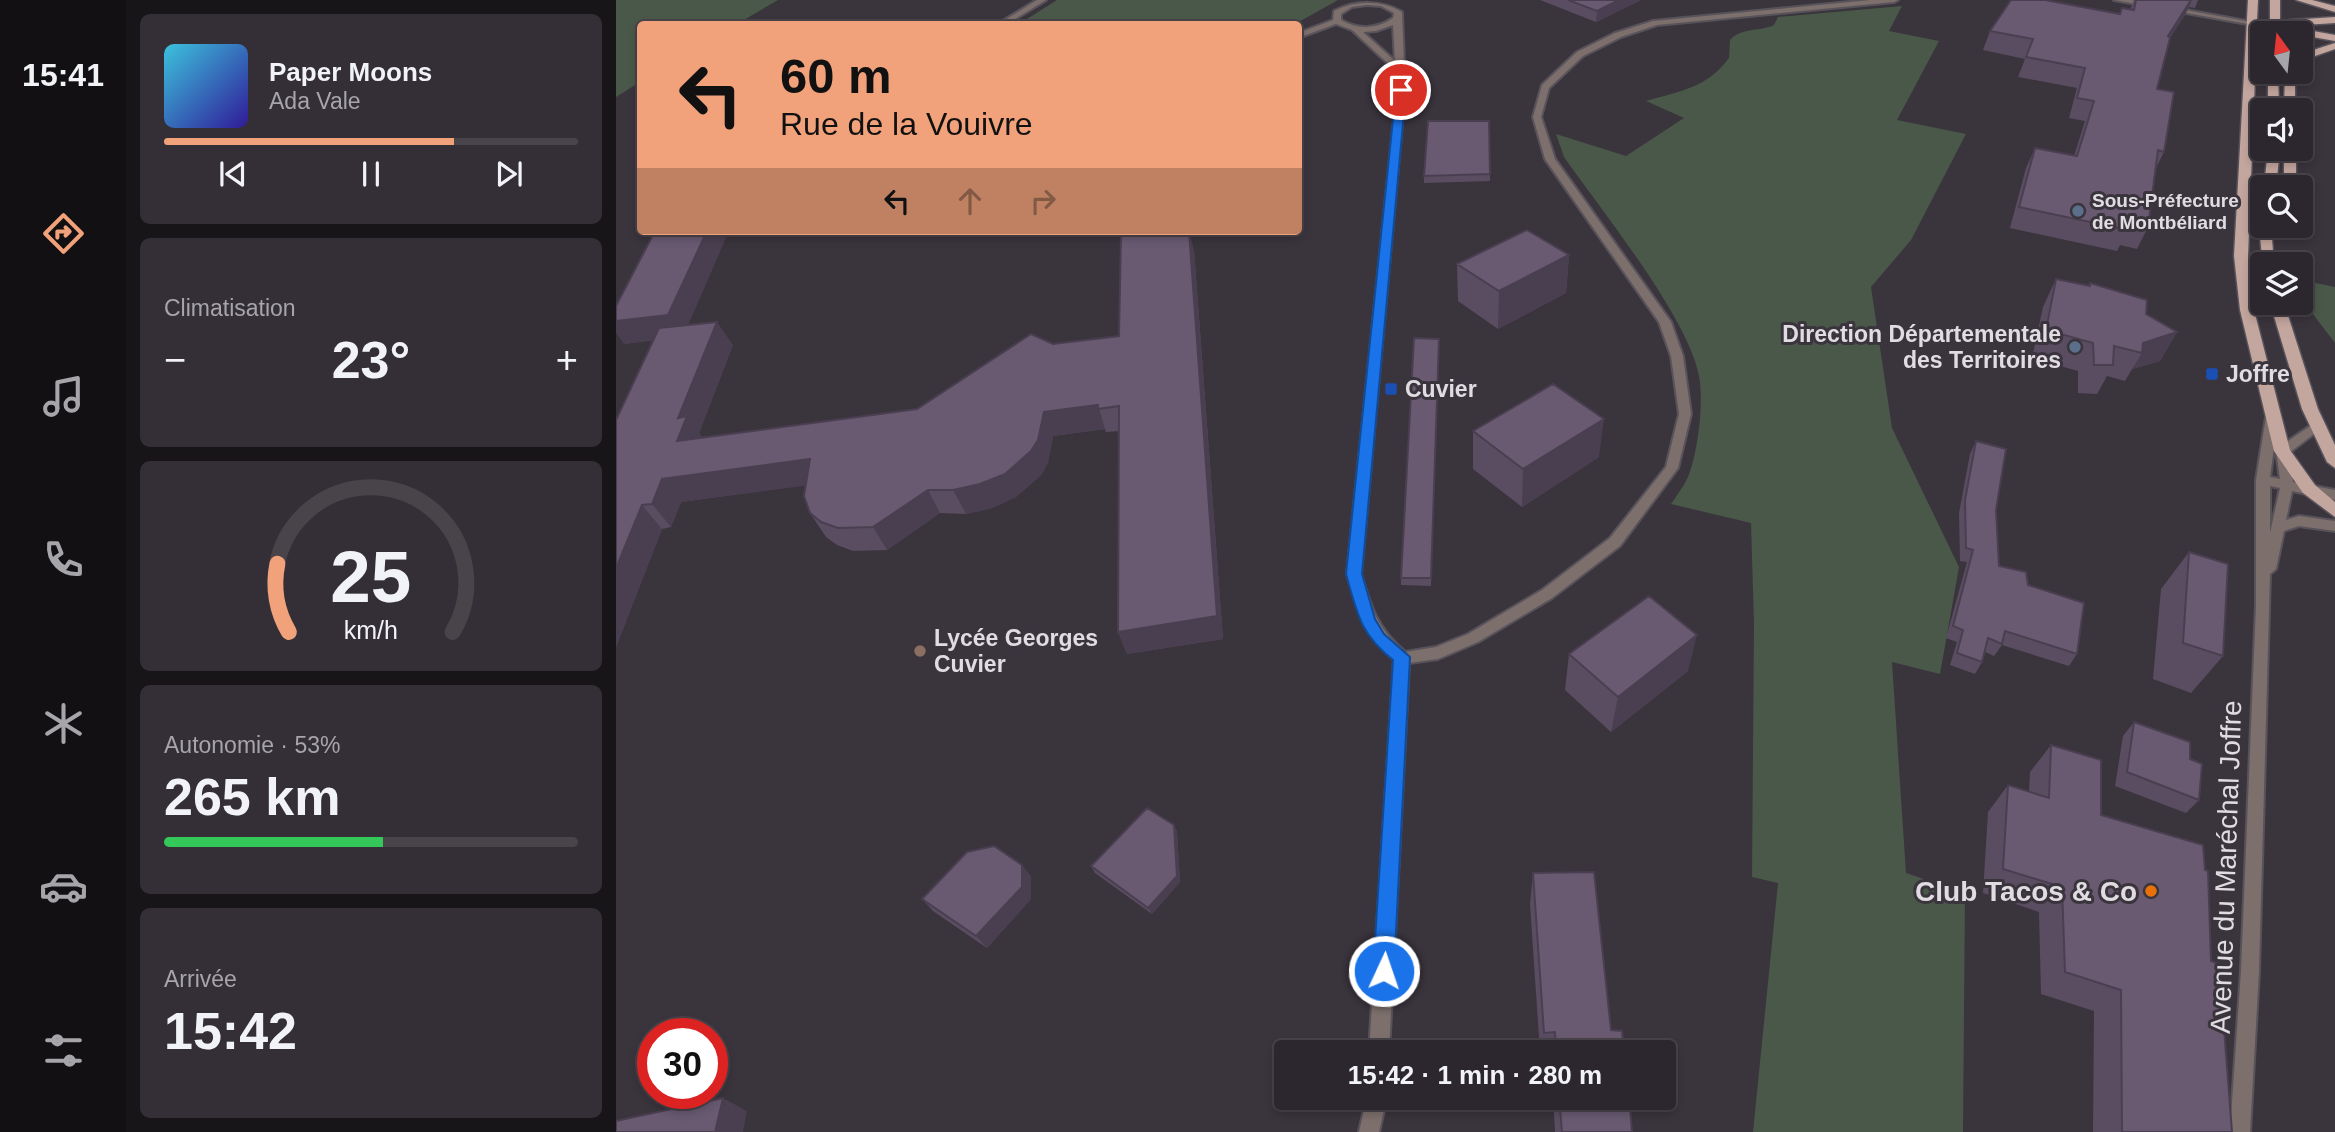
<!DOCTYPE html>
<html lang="fr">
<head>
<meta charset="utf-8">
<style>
	body { margin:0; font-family:Helvetica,sans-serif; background:#342f36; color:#f1f3f6; height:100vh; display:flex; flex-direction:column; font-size:26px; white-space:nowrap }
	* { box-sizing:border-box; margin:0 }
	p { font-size:23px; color:#a6a5aa }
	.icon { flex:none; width:38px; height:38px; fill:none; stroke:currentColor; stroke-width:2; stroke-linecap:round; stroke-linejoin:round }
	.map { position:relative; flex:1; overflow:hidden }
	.sheet { display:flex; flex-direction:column; gap:14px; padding:14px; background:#181519; width:490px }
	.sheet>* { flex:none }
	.guide { position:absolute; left:21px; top:21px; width:665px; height:214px; border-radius:7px; box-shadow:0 4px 10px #0003,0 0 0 2px #48444a; background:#f1a27b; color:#111; overflow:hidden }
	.needle { width:46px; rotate:345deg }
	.buttons { position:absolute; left:1634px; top:21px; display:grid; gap:14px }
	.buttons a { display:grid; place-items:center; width:63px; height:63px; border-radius:7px; background:#2c272e; box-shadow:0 4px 10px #0003,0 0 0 2px #48444a; font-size:35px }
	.speed { position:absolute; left:21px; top:1018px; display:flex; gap:14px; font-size:35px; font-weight:700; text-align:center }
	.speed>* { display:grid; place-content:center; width:91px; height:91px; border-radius:50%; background:#2c272e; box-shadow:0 4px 10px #0003,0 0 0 2px #48444a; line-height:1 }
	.speed .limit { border:10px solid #d22; background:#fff; color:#111 }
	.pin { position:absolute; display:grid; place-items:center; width:60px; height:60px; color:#fff; margin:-30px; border:4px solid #fff; border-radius:50%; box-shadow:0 2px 7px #0007 }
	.me { position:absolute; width:77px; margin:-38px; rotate:3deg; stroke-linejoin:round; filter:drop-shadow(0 0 5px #0008) }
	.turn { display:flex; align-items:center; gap:24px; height:147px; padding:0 28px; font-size:32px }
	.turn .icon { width:91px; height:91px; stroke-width:2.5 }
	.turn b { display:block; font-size:49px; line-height:60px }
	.lanes { display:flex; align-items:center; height:66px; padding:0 28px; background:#0003; justify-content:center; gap:35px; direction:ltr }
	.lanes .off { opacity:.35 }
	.big { font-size:52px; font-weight:800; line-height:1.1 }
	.sheet .tile { flex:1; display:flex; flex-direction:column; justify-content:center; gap:10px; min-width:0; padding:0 24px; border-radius:10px; background:#342f36 }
	.sheet .dial { align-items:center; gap:0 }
	.dial svg { height:182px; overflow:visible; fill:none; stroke:#48444a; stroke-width:7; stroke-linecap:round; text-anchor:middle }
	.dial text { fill:#f1f3f6; stroke:none }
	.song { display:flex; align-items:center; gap:21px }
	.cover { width:84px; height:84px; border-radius:10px; background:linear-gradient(135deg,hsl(190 70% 55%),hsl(250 70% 35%)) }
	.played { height:7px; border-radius:4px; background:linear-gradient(90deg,#f1a27b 70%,#48444a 70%) }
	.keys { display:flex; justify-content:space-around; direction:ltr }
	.heat { display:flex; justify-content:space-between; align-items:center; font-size:38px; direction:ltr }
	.charge { height:10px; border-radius:5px; background:linear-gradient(90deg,#34c759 53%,#48444a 0) }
	.trip { position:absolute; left:658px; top:1040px; width:402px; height:70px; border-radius:7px; background:#2c272e; box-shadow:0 4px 10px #0003,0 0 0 2px #48444a; font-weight:800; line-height:70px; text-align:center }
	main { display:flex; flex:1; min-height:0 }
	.dock { display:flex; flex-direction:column; width:126px; justify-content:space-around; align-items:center; background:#121012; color:#a6a5aa }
	.dock .icon { width:49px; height:49px }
	.dock .current { color:#f1a27b }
	.dock b { font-size:32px; color:#f1f3f6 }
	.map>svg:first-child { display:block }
	.green { fill:#495848 }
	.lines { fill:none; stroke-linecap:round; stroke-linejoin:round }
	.street-casing { stroke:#58525b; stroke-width:4 }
	.primary-casing { stroke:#58525b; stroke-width:3 }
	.street { fill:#7d6f6b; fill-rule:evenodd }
	.primary { fill:#c3a69e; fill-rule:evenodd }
	.wall { fill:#5a4d62 }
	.shaded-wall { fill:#4a3f50 }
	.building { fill:#695a72; stroke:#4a3f50; stroke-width:2 }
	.route { fill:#1a73e8; stroke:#114b97; stroke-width:2 }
	.service-dot { fill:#5c6f8a; stroke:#3a343d; stroke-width:2.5 }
	.transit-dot { fill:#1a4fb4; stroke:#3a343d; stroke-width:2.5 }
	.education-dot { fill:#8d6e63; stroke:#3a343d; stroke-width:2.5 }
	.food-dot { fill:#e8710a; stroke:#3a343d; stroke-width:2.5 }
	.labels { text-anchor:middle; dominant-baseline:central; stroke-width:6; stroke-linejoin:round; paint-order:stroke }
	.far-poi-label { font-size:19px; font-weight:bold; fill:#e0dce2; stroke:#3a343d; text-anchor:start }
	.poi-label { font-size:23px; font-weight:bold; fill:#e0dce2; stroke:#3a343d; text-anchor:start }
	.near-street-label { font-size:28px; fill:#e0dce2; stroke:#3a343d }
	.near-poi-label { font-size:28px; font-weight:bold; fill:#e0dce2; stroke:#3a343d; text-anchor:end }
</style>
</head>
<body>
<main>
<nav class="dock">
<b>15:41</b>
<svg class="icon current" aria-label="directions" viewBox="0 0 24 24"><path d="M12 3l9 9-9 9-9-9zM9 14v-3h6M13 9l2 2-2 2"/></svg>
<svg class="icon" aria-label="music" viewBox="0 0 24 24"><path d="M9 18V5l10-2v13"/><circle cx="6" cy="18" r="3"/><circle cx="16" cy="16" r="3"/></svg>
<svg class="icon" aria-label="phone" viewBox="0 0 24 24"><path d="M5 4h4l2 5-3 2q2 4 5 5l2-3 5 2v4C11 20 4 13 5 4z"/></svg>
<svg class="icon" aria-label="climate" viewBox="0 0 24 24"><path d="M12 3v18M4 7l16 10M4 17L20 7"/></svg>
<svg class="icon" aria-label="car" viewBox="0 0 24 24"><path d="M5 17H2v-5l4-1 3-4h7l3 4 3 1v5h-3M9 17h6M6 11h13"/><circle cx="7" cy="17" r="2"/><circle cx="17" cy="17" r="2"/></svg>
<svg class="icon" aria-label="filters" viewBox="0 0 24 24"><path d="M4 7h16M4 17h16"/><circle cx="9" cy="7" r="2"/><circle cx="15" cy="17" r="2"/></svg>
</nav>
<section class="sheet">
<div class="tile">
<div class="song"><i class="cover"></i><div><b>Paper Moons</b><p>Ada Vale</p></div></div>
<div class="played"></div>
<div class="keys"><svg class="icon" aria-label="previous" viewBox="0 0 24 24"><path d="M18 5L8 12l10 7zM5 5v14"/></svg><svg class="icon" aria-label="pause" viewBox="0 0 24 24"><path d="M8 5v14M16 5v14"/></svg><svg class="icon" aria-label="next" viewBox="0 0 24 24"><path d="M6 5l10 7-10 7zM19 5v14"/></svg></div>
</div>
<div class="tile"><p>Climatisation</p>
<div class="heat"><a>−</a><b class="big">23°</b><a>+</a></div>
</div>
<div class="tile dial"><svg viewBox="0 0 100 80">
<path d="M14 69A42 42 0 1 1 86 69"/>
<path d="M14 69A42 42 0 0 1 9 39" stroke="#f1a27b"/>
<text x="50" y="56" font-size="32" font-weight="700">25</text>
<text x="50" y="72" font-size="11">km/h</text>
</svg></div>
<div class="tile"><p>Autonomie · 53%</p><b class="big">265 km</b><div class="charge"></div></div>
<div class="tile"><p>Arrivée</p><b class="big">15:42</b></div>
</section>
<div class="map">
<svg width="1719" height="1132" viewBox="0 0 1719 1132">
	<rect width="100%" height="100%" fill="#3a343d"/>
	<path class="green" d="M 0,0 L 162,0 L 121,24 L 24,24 L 24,82 L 0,97 Z
		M 441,0 L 722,0 L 679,24 L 403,24 Z
		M 1286,6 L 1273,31 L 1323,41 L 1281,120 L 1350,134 L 1295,240 L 1255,287 L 1276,428 L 1343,567 L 1324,674 L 1276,662 L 1290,873 L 1349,893 L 1347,1132 L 1137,1132 L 1162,883 L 1136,877 L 1138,624 L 1135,523 L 1055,504 C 1061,495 1068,486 1072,477 C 1082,452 1088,402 1083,376 C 1072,317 985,210 948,157 L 940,134 L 1010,156 L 1068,118 L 1030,101 C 1064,91 1091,88 1113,58 L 1114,40 C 1125,27 1144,32 1158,25 L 1162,17 Z
		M 1685,280 L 1719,287 L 1719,343 L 1690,305 Z"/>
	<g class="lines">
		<g class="street-casing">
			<path id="street" d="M 421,0 L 430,0 L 391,24 L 382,24 Z
				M 1254,0 L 1282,0 L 1278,2 L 1041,25 L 1005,37 L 967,56 L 933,88 L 925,117 L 939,159 L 1055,322 L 1067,356 L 1075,414 L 1062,468 L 1004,546 L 936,598 L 862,642 L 822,659 L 793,663 L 773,1052 L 753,1052 L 778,660 C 750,636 741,609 731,574 L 781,90 L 780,71 L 736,30 L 720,24 L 682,38 L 682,33 L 717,20 L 718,11 C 740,0 765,0 786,12 L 789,90 L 745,574 C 755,608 761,628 789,652 L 820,647 L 852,634 L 926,590 L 994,538 L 1050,467 L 1063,414 L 1055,356 L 1043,322 L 929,159 L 917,117 L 926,85 L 961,52 L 999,33 L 1037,21 ZM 751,5 L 765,6 L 778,13 L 777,18 C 761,29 742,30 725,20 L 725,14 L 736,7 ZM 777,25 L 779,61 L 747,32 L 760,31 Z
				M 1498,0 L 1515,0 L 1641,23 L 1637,25 Z
				M 1656,413 L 1662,417 L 1654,477 L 1664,479 L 1660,451 L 1662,448 L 1697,424 L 1701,423 L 1707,427 L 1673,453 L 1677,482 L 1719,490 L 1719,500 L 1676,491 L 1670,520 L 1683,516 L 1719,521 L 1719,531 L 1683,526 L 1668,531 L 1660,569 L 1654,574 L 1643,971 L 1634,1132 L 1614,1132 L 1625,971 L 1640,605 L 1640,480 L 1650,417 ZM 1654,486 L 1664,488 L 1654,533 Z
				M 751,1097 L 771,1097 L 763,1132 L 743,1132 Z"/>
		</g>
		<g class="primary-casing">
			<path id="primary" d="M 1632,0 L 1642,0 L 1641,21 L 1654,23 L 1654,0 L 1664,0 L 1664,25 L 1719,35 L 1719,41 L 1663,31 L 1663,33 L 1653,33 L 1654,29 L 1641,27 L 1632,256 L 1638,310 L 1674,450 L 1699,485 L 1719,502 L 1719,517 L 1687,493 L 1658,451 L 1624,310 L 1618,256 Z
				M 1680,0 L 1696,0 L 1719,6 L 1719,12 Z
				M 1719,17 L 1719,23 L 1673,26 L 1668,23 L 1673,20 Z
				M 1719,43 L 1719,49 L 1685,61 L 1685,54 Z
				M 1652,72 L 1662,72 L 1663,110 L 1652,110 Z
				M 1669,72 L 1679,72 L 1679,110 L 1668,110 Z
				M 1652,149 L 1664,149 L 1660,187 L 1648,187 Z
				M 1668,149 L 1680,149 L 1680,187 L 1668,187 Z
				M 1647,223 L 1647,226 L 1655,226 L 1658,264 L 1647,264 L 1647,267 L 1643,226 Z
				M 1654,303 L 1668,303 L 1702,409 L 1719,445 L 1719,468 L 1711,462 L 1686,409 Z"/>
		</g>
		<use href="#street" class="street"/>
		<use href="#primary" class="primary"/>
	</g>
	<path class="wall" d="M 924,0 L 1025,0 L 980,22 Z
		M 1518,0 L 1582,0 L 1579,8 L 1573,7 L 1569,15 L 1554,38 L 1541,89 L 1548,152 L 1539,170 L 1532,227 L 1521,249 L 1504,245 L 1501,251 L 1394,228 L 1410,168 L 1419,148 L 1458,156 L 1469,121 L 1453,118 L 1461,88 L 1402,77 L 1409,59 L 1367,50 L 1374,31 L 1503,14 L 1514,10 Z
		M 873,121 L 874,181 L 808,183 L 808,176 Z
		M 578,250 L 607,639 L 511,654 L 502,632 L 503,431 L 490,432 L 489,429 L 437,436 L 432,463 L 425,475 L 400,497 L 376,508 L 350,514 L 324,513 L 271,550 L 237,551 L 221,545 L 210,537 L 194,513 L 190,485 L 65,502 L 55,527 L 46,529 L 0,647 L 38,340 L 8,344 L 72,325 L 117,345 L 83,433 L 86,437 L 301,409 L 437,344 L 503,336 Z
		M 953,255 L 950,293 L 882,329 L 842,301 L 841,264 Z
		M 1440,279 L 1472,286 L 1474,283 L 1561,332 L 1544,361 L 1516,369 L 1509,381 L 1491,376 L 1481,394 L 1462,393 L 1462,371 L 1416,358 L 1427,307 Z
		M 823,339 L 815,586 L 785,585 L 785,578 Z
		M 857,431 L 983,457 L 906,507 L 857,469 Z
		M 1360,441 L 1380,510 L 1383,566 L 1412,585 L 1461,654 L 1453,666 L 1386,645 L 1378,656 L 1369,652 L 1366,662 L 1359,674 L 1334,665 L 1341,642 L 1330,638 L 1351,562 L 1344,561 L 1343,513 L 1354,454 Z
		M 1573,552 L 1607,656 L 1575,693 L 1537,679 L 1545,589 Z
		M 953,654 L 1072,671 L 995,732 L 949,690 Z
		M 1518,722 L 1574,759 L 1583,800 L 1570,813 L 1499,786 L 1507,736 Z
		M 1435,745 L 1485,815 L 1595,961 L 1616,1132 L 1477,1132 L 1478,1011 L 1425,994 L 1423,912 L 1367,893 L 1372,812 L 1392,785 L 1413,792 L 1414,772 Z
		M 558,825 L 561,832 L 564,882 L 536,914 L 479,873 L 475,866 Z
		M 406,865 L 415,877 L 415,899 L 371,948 L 317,911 L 306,899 Z
		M 917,873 L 995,1030 L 1008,1052 L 924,1052 L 914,904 Z
		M 937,1097 L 1013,1097 L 1016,1132 L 939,1132 Z"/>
	<path class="shaded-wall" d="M 1003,0 L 1025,0 L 980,22 L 981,11 Z
		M 1576,0 L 1569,15 L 1543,55 L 1552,36 Z
		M 91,231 L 113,231 L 67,337 L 8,344 L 0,333 L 0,321 Z
		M 573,231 L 578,250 L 607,639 L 511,654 L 502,632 Z
		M 953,255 L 950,293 L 882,329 L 883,291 Z
		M 101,322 L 117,345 L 83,433 L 88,440 L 61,441 L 62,418 Z
		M 1561,332 L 1544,361 L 1516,369 L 1526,353 L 1527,343 Z
		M 482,405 L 489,429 L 437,436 L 432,463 L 425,475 L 400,497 L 376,508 L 350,514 L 337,490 L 428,412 Z
		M 988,419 L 983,457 L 906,507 L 907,469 Z
		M 194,459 L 209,483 L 65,502 L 55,527 L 36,504 L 46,479 Z
		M 312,490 L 324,513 L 271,550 L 257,527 Z
		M 26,505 L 46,529 L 0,647 L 0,568 Z
		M 1081,635 L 1072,671 L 995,732 L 1002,697 Z
		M 558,825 L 561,832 L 564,882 L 536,914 L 532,908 Z
		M 406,865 L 415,877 L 415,899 L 371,948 L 360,936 Z
		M 107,1098 L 131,1111 L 127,1132 L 99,1132 Z"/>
	<path class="building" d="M 952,0 L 1003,0 L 981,11 Z
		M 1395,0 L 1429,0 L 1504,14 L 1506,8 L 1518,10 L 1520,0 L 1575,0 L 1552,36 L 1554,38 L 1541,89 L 1558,92 L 1548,152 L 1542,150 L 1532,227 L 1512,223 L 1512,230 L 1403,207 L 1419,148 L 1461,156 L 1478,101 L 1461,98 L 1469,68 L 1410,57 L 1417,39 L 1374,31 Z
		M 812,121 L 873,121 L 874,174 L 808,176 Z
		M 911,230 L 953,255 L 883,291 L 841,264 Z
		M 39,231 L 91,231 L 52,315 L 0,321 L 0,306 Z
		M 540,231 L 573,231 L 601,616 L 502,632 L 503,406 L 482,409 L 482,405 L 428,412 L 422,440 L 415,451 L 389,474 L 364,484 L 337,490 L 312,490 L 257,527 L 222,528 L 205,522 L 194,513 L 188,496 L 194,459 L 46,479 L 36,504 L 26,505 L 0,568 L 0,420 L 43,328 L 101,322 L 62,418 L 71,416 L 61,441 L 301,409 L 415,334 L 437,344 L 503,336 L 505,235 Z
		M 1440,279 L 1474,286 L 1474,283 L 1531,300 L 1530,314 L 1561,332 L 1527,343 L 1526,353 L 1498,346 L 1497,365 L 1478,365 L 1477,343 L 1430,330 Z
		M 798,338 L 823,339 L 815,578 L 785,578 Z
		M 937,384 L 988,419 L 907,469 L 857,431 Z
		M 1360,441 L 1390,449 L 1380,510 L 1383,566 L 1410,572 L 1412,585 L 1468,603 L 1461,654 L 1389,631 L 1386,644 L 1372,638 L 1366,662 L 1341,653 L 1347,630 L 1337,626 L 1357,550 L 1350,548 L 1349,500 Z
		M 1573,552 L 1612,564 L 1607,656 L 1567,643 Z
		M 1033,596 L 1081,635 L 1002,697 L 953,654 Z
		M 1518,722 L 1574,742 L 1574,759 L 1586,764 L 1583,800 L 1511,772 Z
		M 1435,745 L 1485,760 L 1485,815 L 1587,845 L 1589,870 L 1592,871 L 1595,961 L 1603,964 L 1616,1132 L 1506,1132 L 1505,990 L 1449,972 L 1446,887 L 1387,869 L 1392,785 L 1433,798 Z
		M 531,808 L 558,825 L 561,876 L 532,908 L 475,866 Z
		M 378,846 L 406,865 L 406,887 L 360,936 L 306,899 L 351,852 Z
		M 978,872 L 995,1030 L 1006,1031 L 1008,1052 L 940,1052 L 939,1032 L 928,1033 L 917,873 Z
		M 943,1097 L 1013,1097 L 1016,1132 L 946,1132 Z
		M 107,1098 L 99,1132 L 0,1132 L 0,1121 Z"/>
	<path class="route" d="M 785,87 L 790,90 L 746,574 L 759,619 L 768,634 L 794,657 L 778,971 L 775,978 L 768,981 L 760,978 L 757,971 L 777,660 C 744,634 741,613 730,574 L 780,90 Z"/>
	<g class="service-dot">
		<circle cx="1462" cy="211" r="7"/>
		<circle cx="1459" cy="347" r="7"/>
	</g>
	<g class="transit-dot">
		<rect x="1589" y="367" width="14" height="14" rx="3.5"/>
		<rect x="768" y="382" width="14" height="14" rx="3.5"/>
	</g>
	<circle class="education-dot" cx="304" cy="651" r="7"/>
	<circle class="food-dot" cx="1535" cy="891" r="7"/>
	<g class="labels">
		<g class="far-poi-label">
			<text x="1476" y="200">Sous-Préfecture<tspan x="1476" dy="22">de Montbéliard</tspan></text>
		</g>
		<g class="poi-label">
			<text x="1445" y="334" text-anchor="end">Direction Départementale<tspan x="1445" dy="26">des Territoires</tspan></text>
			<text x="1610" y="374">Joffre</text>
			<text x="789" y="389">Cuvier</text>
			<text x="318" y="638">Lycée Georges<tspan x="318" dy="26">Cuvier</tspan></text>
		</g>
		<g class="near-street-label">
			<text transform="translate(1610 867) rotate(-88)">Avenue du Maréchal Joffre</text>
		</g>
		<g class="near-poi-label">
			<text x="1521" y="891">Club Tacos &amp; Co</text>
		</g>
	</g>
</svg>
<div class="buttons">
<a><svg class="needle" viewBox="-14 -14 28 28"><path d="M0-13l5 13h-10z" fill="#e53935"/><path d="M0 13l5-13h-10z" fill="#a6a5aa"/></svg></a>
<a><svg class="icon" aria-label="sound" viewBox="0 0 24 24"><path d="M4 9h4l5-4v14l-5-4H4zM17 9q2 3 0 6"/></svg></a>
<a><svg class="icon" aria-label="search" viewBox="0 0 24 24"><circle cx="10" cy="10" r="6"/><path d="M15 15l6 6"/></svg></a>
<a><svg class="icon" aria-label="layers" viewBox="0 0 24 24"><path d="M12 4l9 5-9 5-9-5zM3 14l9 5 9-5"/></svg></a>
</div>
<div class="speed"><div class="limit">30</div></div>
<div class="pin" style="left:785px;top:90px;background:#d93025"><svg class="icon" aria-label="arrive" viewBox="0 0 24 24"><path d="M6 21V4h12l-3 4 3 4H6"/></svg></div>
<svg class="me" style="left:768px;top:971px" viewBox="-20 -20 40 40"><circle r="17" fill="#1a73e8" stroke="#fff" stroke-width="3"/><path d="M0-11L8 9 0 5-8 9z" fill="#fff"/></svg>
<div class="trip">15:42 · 1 min · 280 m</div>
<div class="guide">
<div class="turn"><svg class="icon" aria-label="left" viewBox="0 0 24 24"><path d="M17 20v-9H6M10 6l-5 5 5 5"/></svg><div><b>60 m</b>Rue de la Vouivre</div></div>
<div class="lanes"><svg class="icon" aria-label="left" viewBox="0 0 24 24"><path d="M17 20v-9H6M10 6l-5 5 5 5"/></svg><svg class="icon off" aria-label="ahead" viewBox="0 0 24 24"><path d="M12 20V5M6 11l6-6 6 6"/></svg><svg class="icon off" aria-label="right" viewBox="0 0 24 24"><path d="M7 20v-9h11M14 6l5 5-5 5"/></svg></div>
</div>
</div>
</main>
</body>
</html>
